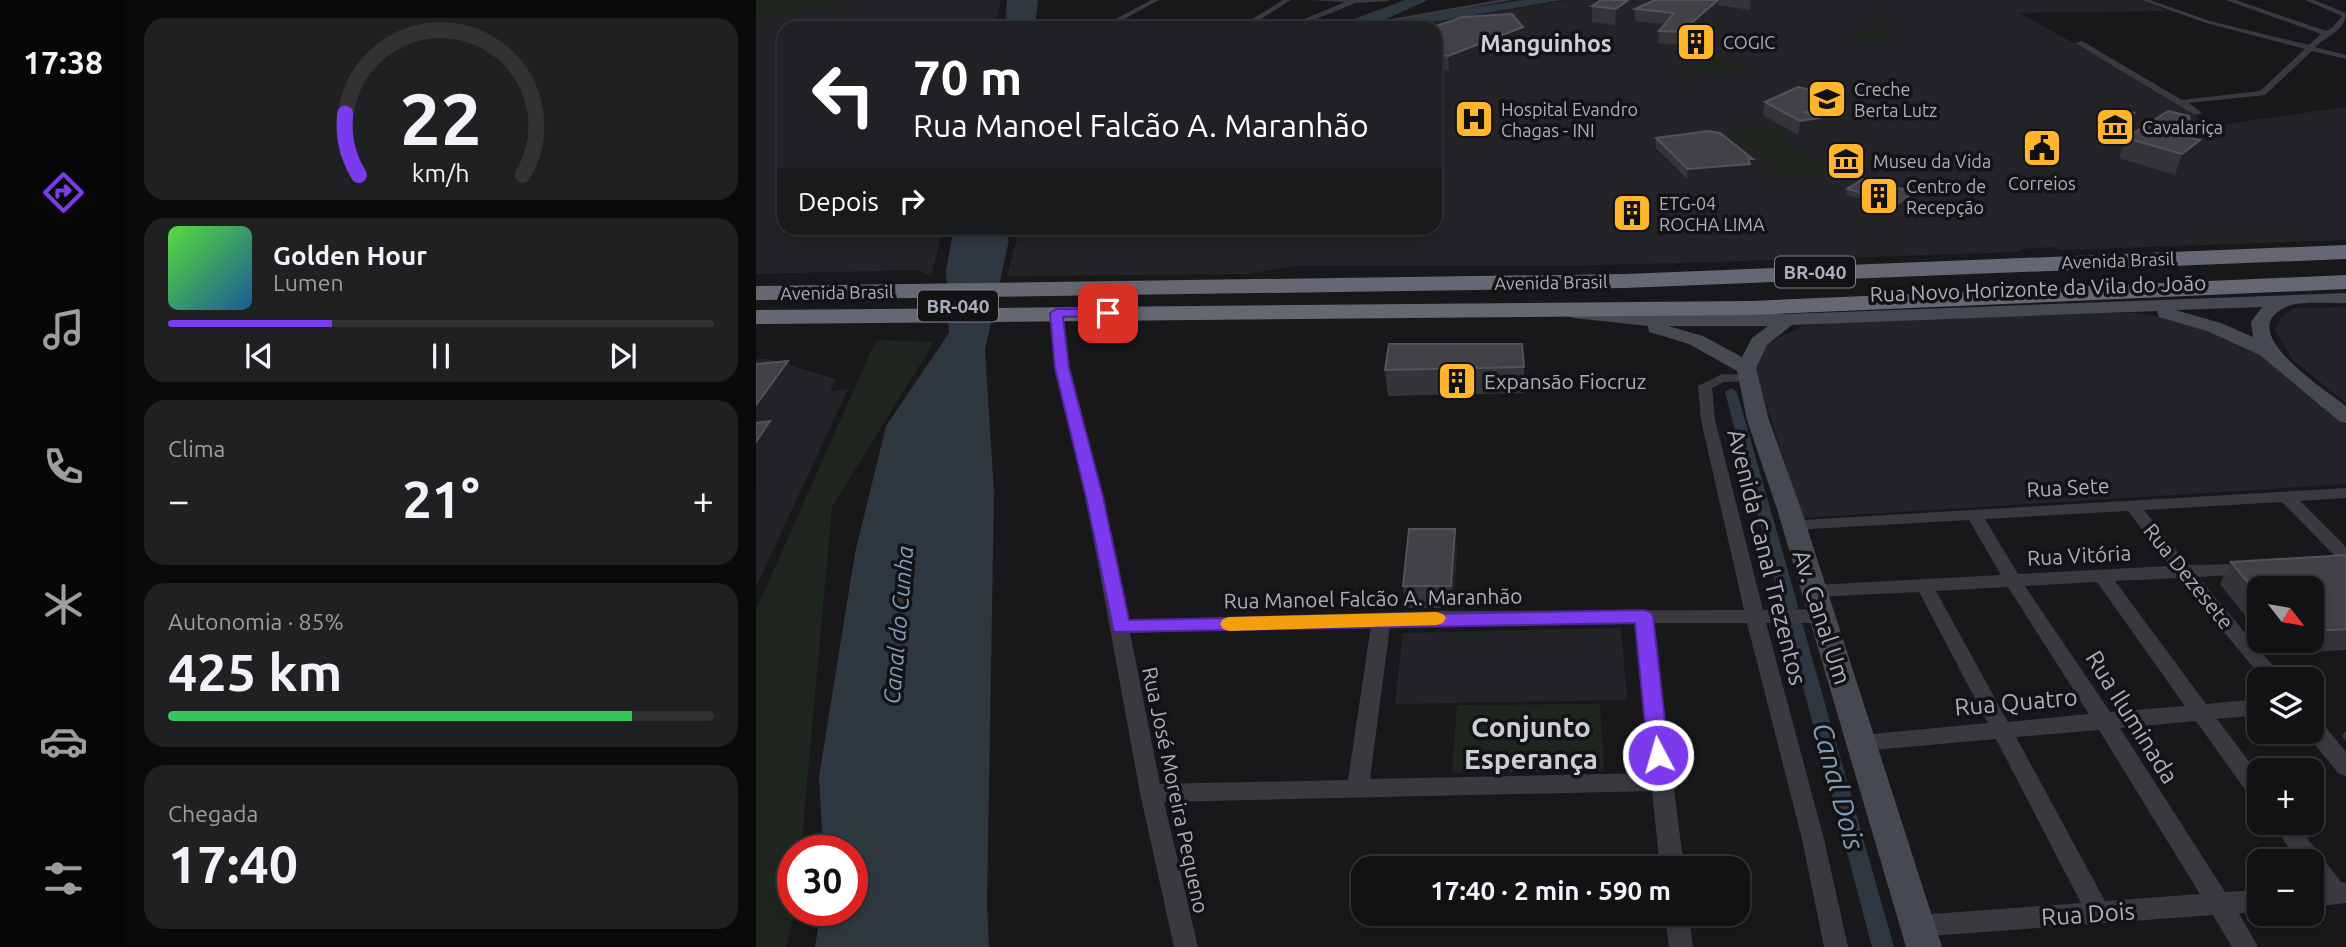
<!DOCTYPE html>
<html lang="pt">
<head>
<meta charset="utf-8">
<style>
	body { margin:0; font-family:Ubuntu,sans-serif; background:#1f2022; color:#f1f3f6; height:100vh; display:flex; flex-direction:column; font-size:26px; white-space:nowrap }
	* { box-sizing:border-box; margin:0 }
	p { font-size:23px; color:#9c9ea0 }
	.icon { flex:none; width:38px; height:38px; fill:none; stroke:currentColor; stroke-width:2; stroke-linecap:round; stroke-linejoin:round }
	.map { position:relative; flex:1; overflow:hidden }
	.side { display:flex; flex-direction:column; gap:18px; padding:18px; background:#0a0a0b; width:630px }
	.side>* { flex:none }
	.hud { position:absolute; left:21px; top:21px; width:665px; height:214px; border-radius:21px; box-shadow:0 4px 10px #0003,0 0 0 2px #313234; background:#202124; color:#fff; overflow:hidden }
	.needle { width:46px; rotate:121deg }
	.tools { position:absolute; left:1491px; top:576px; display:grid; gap:14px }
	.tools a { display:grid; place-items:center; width:77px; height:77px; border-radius:14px; background:#121214; box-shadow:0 4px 10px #0003,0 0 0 2px #313234; font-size:35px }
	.speed { position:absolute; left:21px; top:835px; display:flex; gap:14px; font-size:35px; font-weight:700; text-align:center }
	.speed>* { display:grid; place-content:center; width:91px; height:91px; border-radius:50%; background:#121214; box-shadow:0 4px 10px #0003,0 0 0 2px #313234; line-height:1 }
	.speed .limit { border:10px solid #d22; background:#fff; color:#111 }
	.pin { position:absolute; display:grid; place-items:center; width:60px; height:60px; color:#fff; margin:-30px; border-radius:14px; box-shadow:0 4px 10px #0006 }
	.me { position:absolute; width:77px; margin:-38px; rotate:354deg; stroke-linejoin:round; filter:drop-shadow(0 0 5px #0008) }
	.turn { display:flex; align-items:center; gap:24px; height:147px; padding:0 21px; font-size:32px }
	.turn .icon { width:91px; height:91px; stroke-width:2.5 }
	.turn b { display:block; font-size:49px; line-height:60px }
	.then { display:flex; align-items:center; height:66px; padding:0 21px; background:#0003; gap:14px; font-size:26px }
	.big { font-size:52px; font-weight:700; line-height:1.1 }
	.side .card { flex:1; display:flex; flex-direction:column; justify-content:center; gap:10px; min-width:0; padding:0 24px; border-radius:21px; background:#1f2022 }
	.side .dial { align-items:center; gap:0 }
	.dial svg { height:182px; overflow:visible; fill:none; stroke:#313234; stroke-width:7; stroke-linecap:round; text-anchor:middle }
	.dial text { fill:#f1f3f6; stroke:none }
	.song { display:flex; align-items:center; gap:21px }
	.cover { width:84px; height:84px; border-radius:10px; background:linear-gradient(135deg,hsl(110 70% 55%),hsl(210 70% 35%)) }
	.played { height:7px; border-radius:4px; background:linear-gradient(90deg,#7c3aed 30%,#313234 30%) }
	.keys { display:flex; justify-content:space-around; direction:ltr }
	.heat { display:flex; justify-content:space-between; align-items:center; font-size:38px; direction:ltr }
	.charge { height:10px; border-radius:5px; background:linear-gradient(90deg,#34c759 85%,#313234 0) }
	.trip { position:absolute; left:595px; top:856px; width:399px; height:70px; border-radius:21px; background:#121214; box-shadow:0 4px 10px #0003,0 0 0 2px #313234; font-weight:700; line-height:70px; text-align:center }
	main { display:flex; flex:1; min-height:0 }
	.menu { display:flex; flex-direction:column; width:126px; justify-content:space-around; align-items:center; background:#070708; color:#9c9ea0 }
	.menu .icon { width:49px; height:49px }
	.menu .selected { color:#7c3aed }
	.menu b { font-size:32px; color:#f1f3f6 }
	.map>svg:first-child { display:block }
	.built { fill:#242428 }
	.green { fill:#1e261f }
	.water { fill:#2d3840 }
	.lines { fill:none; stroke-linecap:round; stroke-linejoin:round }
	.canal { fill:#2d3840; fill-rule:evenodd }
	.street { fill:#393a40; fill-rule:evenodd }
	.secondary { fill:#474950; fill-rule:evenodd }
	.highway { fill:#656872; fill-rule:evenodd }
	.wall { fill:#343439 }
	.shaded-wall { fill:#232327 }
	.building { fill:#414147; stroke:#515359; stroke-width:2 }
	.route { fill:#7c3aed; stroke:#51269a; stroke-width:2 }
	.slow { fill:#f59e0b }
	.labels { text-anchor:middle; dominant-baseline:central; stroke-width:7; stroke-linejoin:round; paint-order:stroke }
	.far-poi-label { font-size:18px; fill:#aaafbb; stroke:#131316; text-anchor:start }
	.far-street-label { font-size:18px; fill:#aaafbb; stroke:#131316 }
	.shield { fill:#131316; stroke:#7d808a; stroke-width:2 }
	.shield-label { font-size:19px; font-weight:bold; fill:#aaafbb }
	.street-label { font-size:21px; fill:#aaafbb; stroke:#131316 }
	.poi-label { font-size:21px; fill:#aaafbb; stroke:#131316; text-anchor:start }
	.far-district-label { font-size:23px; font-weight:bold; fill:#cbced7; stroke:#131316 }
	.water-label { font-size:23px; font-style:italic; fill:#7e9eb9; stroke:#131316 }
	.near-street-label { font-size:24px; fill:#aaafbb; stroke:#131316 }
	.near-neighbourhood-label { font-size:28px; font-weight:bold; fill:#cbced7; stroke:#131316 }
	.near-water-label { font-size:28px; font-style:italic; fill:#7e9eb9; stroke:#131316 }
</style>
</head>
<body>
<main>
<nav class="menu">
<b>17:38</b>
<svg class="icon selected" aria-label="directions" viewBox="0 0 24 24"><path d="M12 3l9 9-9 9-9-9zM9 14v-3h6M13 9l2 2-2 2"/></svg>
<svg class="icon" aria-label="music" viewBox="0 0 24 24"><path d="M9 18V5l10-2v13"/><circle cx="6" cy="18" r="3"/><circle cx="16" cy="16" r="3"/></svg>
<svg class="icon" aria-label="phone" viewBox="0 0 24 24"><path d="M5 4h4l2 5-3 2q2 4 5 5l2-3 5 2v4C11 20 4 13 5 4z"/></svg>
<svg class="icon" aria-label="climate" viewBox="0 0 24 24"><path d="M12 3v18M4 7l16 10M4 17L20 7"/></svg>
<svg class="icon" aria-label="car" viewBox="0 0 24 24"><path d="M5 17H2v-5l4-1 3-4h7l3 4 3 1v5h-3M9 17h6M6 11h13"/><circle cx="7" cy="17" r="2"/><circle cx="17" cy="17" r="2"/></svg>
<svg class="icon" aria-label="filters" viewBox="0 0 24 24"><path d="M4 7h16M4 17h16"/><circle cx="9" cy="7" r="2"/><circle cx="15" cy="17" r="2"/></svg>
</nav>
<section class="side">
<div class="card dial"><svg viewBox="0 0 100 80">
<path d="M14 69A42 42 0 1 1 86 69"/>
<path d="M14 69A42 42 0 0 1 8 42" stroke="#7c3aed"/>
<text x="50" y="56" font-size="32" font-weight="700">22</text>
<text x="50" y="72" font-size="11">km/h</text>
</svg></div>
<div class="card">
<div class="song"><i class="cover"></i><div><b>Golden Hour</b><p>Lumen</p></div></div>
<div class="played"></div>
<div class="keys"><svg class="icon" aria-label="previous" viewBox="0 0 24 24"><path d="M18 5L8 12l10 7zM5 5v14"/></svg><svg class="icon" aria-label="pause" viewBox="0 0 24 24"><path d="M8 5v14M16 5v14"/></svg><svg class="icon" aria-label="next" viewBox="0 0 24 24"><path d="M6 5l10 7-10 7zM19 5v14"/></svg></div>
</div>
<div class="card"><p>Clima</p>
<div class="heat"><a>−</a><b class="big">21°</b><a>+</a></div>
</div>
<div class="card"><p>Autonomia · 85%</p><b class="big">425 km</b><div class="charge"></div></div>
<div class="card"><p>Chegada</p><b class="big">17:40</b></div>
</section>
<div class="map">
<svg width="1590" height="947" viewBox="0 0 1590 947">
	<rect width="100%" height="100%" fill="#18181b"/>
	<path class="built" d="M 0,0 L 245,0 L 238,28 L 28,28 L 28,228 L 187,228 L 175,276 L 163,270 L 0,274 Z
		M 811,0 L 1384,0 L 1413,11 L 1263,13 L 1354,63 L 1438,114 L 1442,120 L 1455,126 L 1590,107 L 1590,240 L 1305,250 L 1297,247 L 1266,249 L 1262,252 L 959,262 L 805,266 L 537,266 L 490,274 L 251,276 L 261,239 L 257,228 L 679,228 L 679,28 L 647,28 Z
		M 1590,307 L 1590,403 L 1537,360 L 1519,330 L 1525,317 L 1537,308 Z
		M 1355,313 L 1378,313 L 1425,320 L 1461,332 L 1508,356 L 1590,425 L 1590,484 L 1046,518 L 999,369 L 1004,352 L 1020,339 L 1047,326 L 1089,322 Z
		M 0,359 L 13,359 L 76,378 L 80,380 L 74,391 L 92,389 L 0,587 Z
		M 865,628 L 871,700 L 639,704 L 647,633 Z"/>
	<path class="green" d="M 0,0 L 96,0 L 0,21 Z
		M 1119,27 L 1144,33 L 1117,44 L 1091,38 Z
		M 949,55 L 993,68 L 927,73 L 944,61 L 936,58 Z
		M 1021,124 L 1034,133 L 1024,139 L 1084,170 L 1030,179 L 975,130 L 982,127 L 993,130 Z
		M 120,340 L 178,342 L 76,507 L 45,850 L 37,850 L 37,910 L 39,910 L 30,947 L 0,947 L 0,610 Z
		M 844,704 L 848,771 L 696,773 L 701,705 Z"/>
	<path class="water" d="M 251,0 L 282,0 L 279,28 L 249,28 Z
		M 649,0 L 672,0 L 626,21 L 767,0 L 806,0 L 642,28 L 574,28 Z
		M 198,228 L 246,228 L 253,240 L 229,350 L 238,492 L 231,903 L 233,947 L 59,947 L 65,910 L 96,910 L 96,850 L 67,850 L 63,777 L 99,553 L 130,426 L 193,333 L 190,270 Z"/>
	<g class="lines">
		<path class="canal" d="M 975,388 L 981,392 L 1042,606 L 1040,610 L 1028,610 L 1026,606 L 969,392 Z
			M 1039,620 L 1045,622 L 1047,626 L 1138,947 L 1116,947 L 1031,626 L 1033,622 Z"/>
		<path class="street" d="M 395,0 L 403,0 L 352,28 L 343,28 Z
			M 527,0 L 535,0 L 491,28 L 482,28 Z
			M 555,0 L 633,0 L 633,1 L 600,3 L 537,28 L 527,28 L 589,2 Z
			M 742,0 L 757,0 L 639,21 L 635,19 Z
			M 1385,0 L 1394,0 L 1454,21 L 1553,45 L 1565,34 L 1470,0 L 1480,0 L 1570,31 L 1577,27 L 1586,16 L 1549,0 L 1558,0 L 1590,13 C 1590,30 1571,36 1559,47 L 1590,55 L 1590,59 L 1556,51 L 1509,95 L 1433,103 L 1446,113 L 1439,115 L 1319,43 L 1326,41 L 1426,100 L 1504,91 L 1549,49 L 1450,23 Z
			M 300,309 L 306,313 L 313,368 L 346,497 L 371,620 L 682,611 L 988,610 L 945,420 L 942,386 L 966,374 L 997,375 L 999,378 L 997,381 L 968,382 L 956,388 L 959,420 L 1007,610 L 1067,609 L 1074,611 L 1076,616 L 1074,621 L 1067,623 L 1010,623 L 1068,839 L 1092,947 L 1068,947 L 1046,839 L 991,623 L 897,623 L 928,868 L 904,868 L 896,791 L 408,802 L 442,947 L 418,947 L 384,793 L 330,497 L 299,368 L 294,313 ZM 879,624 L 894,773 L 614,779 L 634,626 ZM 615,626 L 592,780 L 404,784 L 374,633 Z
			M 1590,488 L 1590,498 L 1544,501 L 1590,547 L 1590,563 L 1584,561 L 1526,502 L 1388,510 L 1432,565 L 1496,564 L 1499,568 L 1496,572 L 1490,574 L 1442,577 L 1528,679 L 1507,679 L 1423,578 L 1359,581 L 1450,704 L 1503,699 L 1503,715 L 1461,719 L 1503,775 L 1503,801 L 1495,798 L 1440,721 L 1364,728 L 1469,892 L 1503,890 L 1503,912 L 1483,913 L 1502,947 L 1476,947 L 1457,915 L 1161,937 L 1152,934 L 1149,926 L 1152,918 L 1161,915 L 1325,903 L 1240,739 L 1106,751 L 1099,749 L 1096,743 L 1099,737 L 1106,735 L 1232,723 L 1163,592 L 1059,597 L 1053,595 L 1050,591 L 1053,587 L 1059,585 L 1245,575 L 1213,520 L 1036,530 L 1028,525 L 1030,521 ZM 1372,511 L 1414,566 L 1262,574 L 1229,519 ZM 1341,582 L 1429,706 L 1354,712 L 1269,586 ZM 1252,587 L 1333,714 L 1252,722 L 1180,591 ZM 1343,730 L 1444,894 L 1349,901 L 1260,737 Z
			M 1556,717 L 1563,719 L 1590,752 L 1590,776 L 1582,773 L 1549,732 L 1556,732 Z
			M 1515,822 L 1539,822 L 1585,882 L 1590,883 L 1590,903 L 1556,907 L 1556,885 L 1559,885 L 1556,881 L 1556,861 L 1542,861 Z
			M 909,914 L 933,914 L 937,947 L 913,947 Z"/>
		<path class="secondary" d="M 1590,293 L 1590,303 C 1573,304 1546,300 1530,307 C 1476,331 1569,389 1590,406 L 1590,423 L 1583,421 L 1504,355 L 1451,331 L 1403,317 L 1401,311 L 1036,325 L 1011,345 L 1000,368 L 1013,420 L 1046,512 L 1186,947 L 1150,947 L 1022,512 L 991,420 L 981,371 L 933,344 L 893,332 L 892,326 L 817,318 L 808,313 L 817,308 L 874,314 L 1031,314 ZM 1506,307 L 1495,322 L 1497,337 L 1465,323 L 1419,310 ZM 912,326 L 1012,326 L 996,338 L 986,357 L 947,336 Z"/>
		<path class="highway" d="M 1590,245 L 1590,259 L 869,288 L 0,300 L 0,286 L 869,274 Z
			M 1590,275 L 1590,289 L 996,315 L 0,324 L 0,310 L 996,301 Z"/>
	</g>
	<path class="wall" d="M 845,0 L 875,0 L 875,13 L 859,25 L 836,22 L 836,6 Z
		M 899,0 L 1013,0 L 994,10 L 962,5 L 962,11 L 924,45 L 902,43 L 903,31 L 909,24 L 879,21 L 879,9 Z
		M 767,27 L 767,42 L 693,71 L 679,68 L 679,28 Z
		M 1083,97 L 1081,110 L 1062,119 L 1060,132 L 1042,135 L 1007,115 L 1009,102 Z
		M 1346,120 L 1375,123 L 1358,134 L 1343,130 Z
		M 1434,125 L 1430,137 L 1436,161 L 1419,175 L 1363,158 L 1370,138 Z
		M 900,138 L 997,159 L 996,169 L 994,170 L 993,174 L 931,179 L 900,148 Z
		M 1091,189 L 1157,197 L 1142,209 L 1090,195 Z
		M 860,203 L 892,212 L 874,220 L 859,214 Z
		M 768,367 L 768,393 L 632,396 L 629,370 Z
		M 699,529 L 701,550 L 697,608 L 649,608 L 647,586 Z
		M 1590,555 L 1590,650 L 1520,654 L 1509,640 L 1556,640 L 1556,588 L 1503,588 L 1503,633 L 1464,584 L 1475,562 Z
		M 1590,731 L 1590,740 L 1586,736 Z"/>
	<path class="shaded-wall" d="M 872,0 L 875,0 L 875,13 L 859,25 L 860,9 Z
		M 963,0 L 962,11 L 924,45 L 925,32 Z
		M 995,0 L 1013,0 L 994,10 Z
		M 767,27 L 767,42 L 693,71 L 692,56 Z
		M 1083,97 L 1081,110 L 1062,119 L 1060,132 L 1042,135 L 1044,121 L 1049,112 Z
		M 1378,113 L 1375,123 L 1358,134 L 1362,124 Z
		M 1434,125 L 1427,145 L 1420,135 Z
		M 1444,140 L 1436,161 L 1419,175 L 1426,154 Z
		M 997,159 L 996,169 L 994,170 L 993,174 L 931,179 L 932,169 Z
		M 1158,192 L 1157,197 L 1142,209 L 1143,203 Z
		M 892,200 L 892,212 L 874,220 L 874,208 Z
		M 32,361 L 44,387 L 17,427 L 28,448 L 0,493 L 0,405 Z
		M 699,529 L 701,550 L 697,608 L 695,586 Z"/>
	<path class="building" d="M 845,0 L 872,0 L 860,9 L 836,6 Z
		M 899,0 L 962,0 L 925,32 L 903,31 L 918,13 L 879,9 Z
		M 756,14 L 767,27 L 692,56 L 679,53 L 679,48 L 687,45 L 679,43 L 679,28 L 675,28 L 706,17 Z
		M 1042,87 L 1083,97 L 1053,110 L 1055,111 L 1049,112 L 1062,118 L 1044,121 L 1009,102 Z
		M 1363,110 L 1378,113 L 1362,124 L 1346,120 Z
		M 1412,111 L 1433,116 L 1434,125 L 1420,135 L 1444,140 L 1426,154 L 1370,138 Z
		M 953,131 L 964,133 L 997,159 L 992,159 L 994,164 L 932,169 L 900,138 Z
		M 1107,179 L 1158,192 L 1143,203 L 1091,189 Z
		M 878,195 L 892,200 L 874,208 L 860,203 Z
		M 633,344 L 766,344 L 768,367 L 629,370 Z
		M 32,361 L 0,405 L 0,364 Z
		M 14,421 L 0,442 L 0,423 Z
		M 653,529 L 699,529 L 695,586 L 647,586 Z
		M 1590,555 L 1590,629 L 1556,631 L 1556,588 L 1503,588 L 1503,596 L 1475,562 Z"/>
	<path class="route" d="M 352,309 L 357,310 L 357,315 L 307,317 L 313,368 L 347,497 L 373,620 L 887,610 L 894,612 L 897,616 L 913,755 L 910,761 L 902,763 L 895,761 L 892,755 L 879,623 L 358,632 L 330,497 L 299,368 L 294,313 L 300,309 Z"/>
	<path class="slow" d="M 680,612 L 687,614 L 690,618 L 687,623 L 680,625 L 473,631 L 467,629 L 464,624 L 467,619 L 473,617 Z"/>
	<defs>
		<g id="building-square" transform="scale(2.0125)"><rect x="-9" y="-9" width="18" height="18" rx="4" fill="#ffb52c" stroke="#131316"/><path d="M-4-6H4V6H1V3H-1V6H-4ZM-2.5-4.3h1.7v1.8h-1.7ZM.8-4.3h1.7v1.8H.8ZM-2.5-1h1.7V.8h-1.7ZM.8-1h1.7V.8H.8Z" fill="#111"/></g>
		<g id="school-square" transform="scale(2.0125)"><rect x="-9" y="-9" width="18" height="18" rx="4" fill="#ffb52c" stroke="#131316"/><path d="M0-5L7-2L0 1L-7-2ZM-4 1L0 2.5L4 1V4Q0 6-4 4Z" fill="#111"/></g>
		<g id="hospital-square" transform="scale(2.0125)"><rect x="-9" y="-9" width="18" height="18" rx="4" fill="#ffb52c" stroke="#131316"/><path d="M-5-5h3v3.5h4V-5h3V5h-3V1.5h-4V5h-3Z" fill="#111"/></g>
		<g id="museum-square" transform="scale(2.0125)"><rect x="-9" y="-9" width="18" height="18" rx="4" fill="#ffb52c" stroke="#131316"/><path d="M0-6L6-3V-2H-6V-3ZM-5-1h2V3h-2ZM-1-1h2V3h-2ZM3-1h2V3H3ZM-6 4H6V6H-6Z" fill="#111"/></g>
		<g id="civic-square" transform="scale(2.0125)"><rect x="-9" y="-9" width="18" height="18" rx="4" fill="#ffb52c" stroke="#131316"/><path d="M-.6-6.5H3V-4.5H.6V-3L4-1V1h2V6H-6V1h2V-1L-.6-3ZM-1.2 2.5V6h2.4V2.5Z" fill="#111"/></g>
	</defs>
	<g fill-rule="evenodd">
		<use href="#building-square" x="940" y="42"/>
		<use href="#school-square" x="1071" y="99"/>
		<use href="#hospital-square" x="718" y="119"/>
		<use href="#museum-square" x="1359" y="127"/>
		<use href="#civic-square" x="1286" y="148"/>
		<use href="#museum-square" x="1090" y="161"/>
		<use href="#building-square" x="1123" y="196"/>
		<use href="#building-square" x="876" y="213"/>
		<use href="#building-square" x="701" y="381"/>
	</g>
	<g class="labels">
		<g class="far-poi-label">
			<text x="967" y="42">COGIC</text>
			<text x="1098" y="89">Creche<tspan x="1098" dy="21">Berta Lutz</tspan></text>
			<text x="745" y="109">Hospital Evandro<tspan x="745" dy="21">Chagas - INI</tspan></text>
			<text x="1386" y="127">Cavalariça</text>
			<text x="1117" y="161">Museu da Vida</text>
			<text x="1286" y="183" text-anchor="middle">Correios</text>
			<text x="1150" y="186">Centro de<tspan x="1150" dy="21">Recepção</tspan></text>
			<text x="903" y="203">ETG-04<tspan x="903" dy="21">ROCHA LIMA</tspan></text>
		</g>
		<g class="far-street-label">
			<text transform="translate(1362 260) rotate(-2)">Avenida Brasil</text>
			<text transform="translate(795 282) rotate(-1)">Avenida Brasil</text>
			<text transform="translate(81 292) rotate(-1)">Avenida Brasil</text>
		</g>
		<g class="shield">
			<rect x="1019" y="256.5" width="80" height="31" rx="5"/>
			<rect x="162" y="290.5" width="80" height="31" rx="5"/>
		</g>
		<g class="shield-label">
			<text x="1059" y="272">BR-040</text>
			<text x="202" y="306">BR-040</text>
		</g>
		<g class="street-label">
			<text transform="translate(1282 288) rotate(-2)">Rua Novo Horizonte da Vila do João</text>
			<text transform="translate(1312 487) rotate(-3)">Rua Sete</text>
			<text transform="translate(1323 555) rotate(-3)">Rua Vitória</text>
			<text transform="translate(1433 576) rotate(51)">Rua Dezesete</text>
			<text transform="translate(617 598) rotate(-1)">Rua Manoel Falcão A. Maranhão</text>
			<text transform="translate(420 790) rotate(78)">Rua José Moreira Pequeno</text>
		</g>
		<g class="poi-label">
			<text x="728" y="381">Expansão Fiocruz</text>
		</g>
		<g class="far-district-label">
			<text x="790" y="43">Manguinhos</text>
		</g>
		<g class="water-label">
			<text transform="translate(142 625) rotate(-85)">Canal do Cunha</text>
		</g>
		<g class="near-street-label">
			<text transform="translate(1011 557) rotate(76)">Avenida Canal Trezentos</text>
			<text transform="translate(1066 617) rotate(72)">Av. Canal Um</text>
			<text transform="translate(1260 702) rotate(-5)">Rua Quatro</text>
			<text transform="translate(1376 717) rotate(58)">Rua Iluminada</text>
			<text transform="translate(1332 914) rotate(-4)">Rua Dois</text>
		</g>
		<g class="near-neighbourhood-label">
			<text x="775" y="726">Conjunto<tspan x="775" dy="32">Esperança</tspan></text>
		</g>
		<g class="near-water-label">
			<text transform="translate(1083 786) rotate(75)">Canal Dois</text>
		</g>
	</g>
</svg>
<div class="tools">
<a><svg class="needle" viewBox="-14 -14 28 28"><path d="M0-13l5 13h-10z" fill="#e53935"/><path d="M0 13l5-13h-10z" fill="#9c9ea0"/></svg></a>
<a><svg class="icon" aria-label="layers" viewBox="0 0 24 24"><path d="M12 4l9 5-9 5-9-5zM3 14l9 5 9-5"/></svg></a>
<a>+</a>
<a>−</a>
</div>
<div class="speed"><div class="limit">30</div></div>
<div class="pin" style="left:352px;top:313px;background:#d93025"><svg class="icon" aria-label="arrive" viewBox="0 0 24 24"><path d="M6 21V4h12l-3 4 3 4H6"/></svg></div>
<svg class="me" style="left:902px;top:755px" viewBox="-20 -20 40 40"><circle r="17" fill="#7c3aed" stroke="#fff" stroke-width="3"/><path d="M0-11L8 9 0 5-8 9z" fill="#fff"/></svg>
<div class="trip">17:40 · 2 min · 590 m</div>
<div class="hud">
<div class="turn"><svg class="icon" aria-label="left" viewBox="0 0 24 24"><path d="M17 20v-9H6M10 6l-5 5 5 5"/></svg><div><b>70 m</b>Rua Manoel Falcão A. Maranhão</div></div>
<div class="then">Depois<svg class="icon" aria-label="right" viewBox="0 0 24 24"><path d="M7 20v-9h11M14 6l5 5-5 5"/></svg></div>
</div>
</div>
</main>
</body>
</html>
